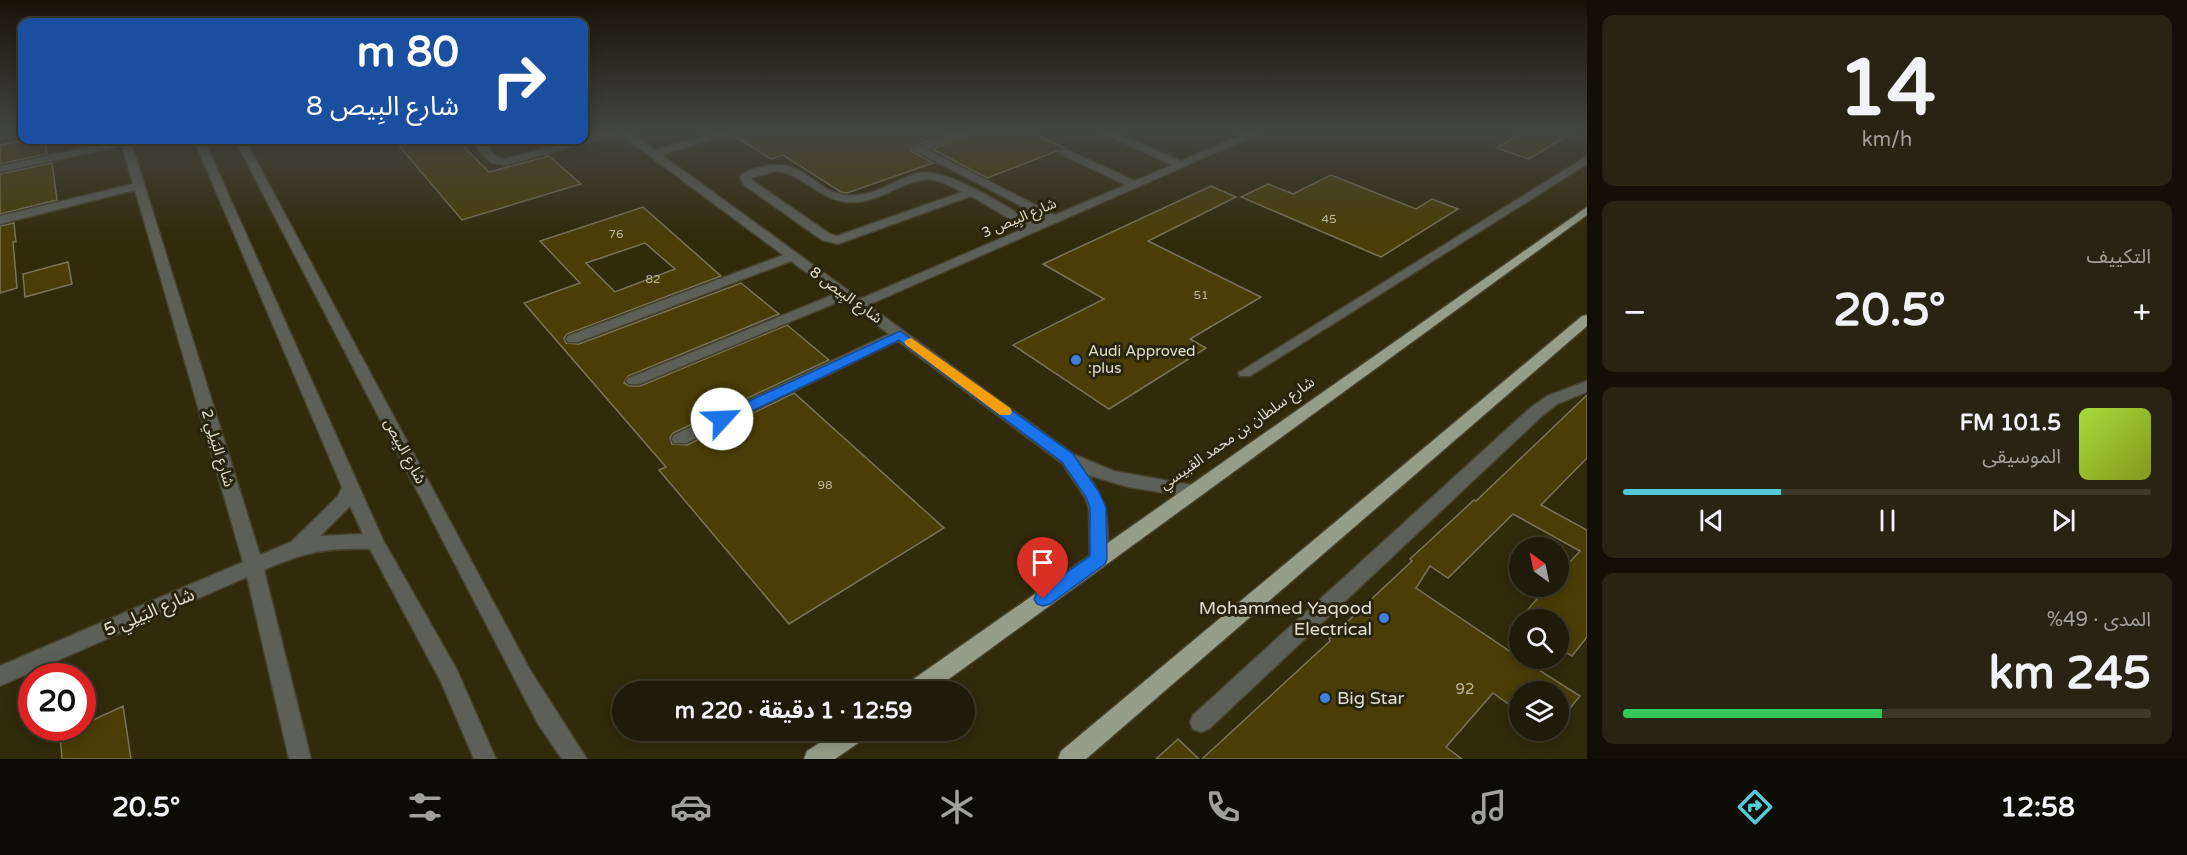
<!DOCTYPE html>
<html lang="ar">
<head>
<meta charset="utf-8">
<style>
	body { margin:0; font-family:"Varela Round","Noto Sans Arabic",sans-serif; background:#272413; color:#f1f3f6; direction:rtl; height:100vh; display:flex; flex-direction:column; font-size:22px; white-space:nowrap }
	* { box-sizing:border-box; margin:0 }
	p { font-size:20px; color:#a1a19c }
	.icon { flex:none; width:33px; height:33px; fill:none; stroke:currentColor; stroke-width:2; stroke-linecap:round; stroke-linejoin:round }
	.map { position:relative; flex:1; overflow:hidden; direction:ltr }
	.side { display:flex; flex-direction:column; gap:15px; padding:15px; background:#110f06; width:600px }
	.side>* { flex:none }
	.top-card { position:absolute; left:18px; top:18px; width:570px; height:126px; border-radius:12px; box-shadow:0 3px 15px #0003,0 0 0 2px #3c392b; direction:rtl; background:#1a4fa0; color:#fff; overflow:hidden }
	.needle { width:39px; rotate:327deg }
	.controls { position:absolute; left:1509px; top:537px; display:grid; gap:12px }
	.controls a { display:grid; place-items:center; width:60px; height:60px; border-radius:50%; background:#1f1b0a; box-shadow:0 3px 15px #0003,0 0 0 2px #3c392b; font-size:30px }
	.speed { position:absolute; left:18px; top:663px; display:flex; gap:12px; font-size:30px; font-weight:700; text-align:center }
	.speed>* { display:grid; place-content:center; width:78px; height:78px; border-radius:50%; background:#1f1b0a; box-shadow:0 3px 15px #0003,0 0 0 2px #3c392b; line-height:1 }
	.speed .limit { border:9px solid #d22; background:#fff; color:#111 }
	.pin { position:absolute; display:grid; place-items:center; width:51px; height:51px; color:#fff; margin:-62px -26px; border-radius:50% 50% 50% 0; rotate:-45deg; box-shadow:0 0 6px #0007 }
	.pin .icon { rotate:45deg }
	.me { position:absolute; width:66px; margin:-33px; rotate:65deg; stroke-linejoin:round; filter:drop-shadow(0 0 4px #0008) }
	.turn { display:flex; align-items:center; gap:21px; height:126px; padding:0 30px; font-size:27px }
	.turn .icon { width:78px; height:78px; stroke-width:2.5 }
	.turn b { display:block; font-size:42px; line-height:51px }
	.big { font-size:45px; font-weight:700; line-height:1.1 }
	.side .widget { flex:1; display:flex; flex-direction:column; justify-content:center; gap:9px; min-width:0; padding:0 21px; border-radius:12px; background:#272413 }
	.side .dial { align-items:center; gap:0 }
	.dial b { font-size:78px; line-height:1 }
	.song { display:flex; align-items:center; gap:18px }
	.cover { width:72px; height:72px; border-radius:9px; background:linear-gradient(135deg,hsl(80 70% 55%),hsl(70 70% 35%)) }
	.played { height:6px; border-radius:3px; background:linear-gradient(90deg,#52cbd9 30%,#3c392b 30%) }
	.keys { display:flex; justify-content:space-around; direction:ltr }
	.heat { display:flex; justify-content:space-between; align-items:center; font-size:33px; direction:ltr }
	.charge { height:9px; border-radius:4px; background:linear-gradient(90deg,#34c759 49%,#3c392b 0) }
	.trip { position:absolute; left:612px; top:681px; width:363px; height:60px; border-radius:30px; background:#1f1b0a; box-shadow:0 3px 15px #0003,0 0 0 2px #3c392b; font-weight:700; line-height:60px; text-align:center; direction:rtl }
	.tabs { display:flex; height:96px; justify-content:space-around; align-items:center; background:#0c0b04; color:#a1a19c }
	.tabs .icon { width:42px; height:42px }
	.tabs .selected { color:#52cbd9 }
	.tabs b { font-size:27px; color:#f1f3f6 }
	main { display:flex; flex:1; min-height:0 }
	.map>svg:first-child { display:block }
	.built { fill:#312a0b; fill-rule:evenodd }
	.building { fill:#4a3e06; stroke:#7a745c; stroke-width:1.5; fill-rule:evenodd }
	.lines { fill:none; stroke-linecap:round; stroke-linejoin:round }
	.minor-casing { stroke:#46422c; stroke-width:3 }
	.major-casing { stroke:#46422c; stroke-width:3 }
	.minor { fill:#5d6056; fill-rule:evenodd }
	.major { fill:#969d88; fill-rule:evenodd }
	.route { fill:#1a73e8; stroke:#114b97; stroke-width:1.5 }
	.slow { fill:#f59e0b }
	.shop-dot { fill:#3f7fe0; stroke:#29240d; stroke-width:2 }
	.labels { text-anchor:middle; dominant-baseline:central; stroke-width:6; stroke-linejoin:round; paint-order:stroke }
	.number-label { font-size:12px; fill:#bbb69e }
	.far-street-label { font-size:14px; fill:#e1ded0; stroke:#29240d }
	.street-label { font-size:15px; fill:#e1ded0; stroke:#29240d }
	.poi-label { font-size:15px; fill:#e1ded0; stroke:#29240d; text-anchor:start }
	.near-number-label { font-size:15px; fill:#bbb69e }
	.near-poi-label { font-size:18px; fill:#e1ded0; stroke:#29240d; text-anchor:end }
	.near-street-label { font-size:18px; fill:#e1ded0; stroke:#29240d }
</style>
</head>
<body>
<main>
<section class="side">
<div class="widget dial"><b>14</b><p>km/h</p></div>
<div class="widget"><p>التكييف</p>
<div class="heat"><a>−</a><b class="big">20.5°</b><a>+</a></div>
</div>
<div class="widget">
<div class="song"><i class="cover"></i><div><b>101.5 FM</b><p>الموسيقى</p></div></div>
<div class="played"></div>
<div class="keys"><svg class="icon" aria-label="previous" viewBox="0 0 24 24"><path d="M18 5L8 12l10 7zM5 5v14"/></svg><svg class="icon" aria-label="pause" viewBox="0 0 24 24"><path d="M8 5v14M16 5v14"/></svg><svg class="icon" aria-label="next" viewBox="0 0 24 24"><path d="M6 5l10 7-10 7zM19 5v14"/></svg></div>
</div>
<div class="widget"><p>المدى · 49%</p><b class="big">245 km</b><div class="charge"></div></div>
</section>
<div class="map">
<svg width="1587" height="759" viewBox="0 0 1587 759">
	<rect width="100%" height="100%" fill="#29240d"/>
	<path class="built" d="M 0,132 L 22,132 L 22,140 L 584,140 L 584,132 L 1587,132 L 1587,759 L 0,759 ZM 1520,548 L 1558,548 L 1558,586 L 1520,586 ZM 1520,620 L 1558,620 L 1558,658 L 1520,658 ZM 32,676 L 82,676 L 82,728 L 32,728 ZM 622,692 L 964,692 L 964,730 L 622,730 ZM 1520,692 L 1558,692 L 1558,730 L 1520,730 Z"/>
	<path class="building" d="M 736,132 L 952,132 L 910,148 L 911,151 L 933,163 L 847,193 L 841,192 L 783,155 L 771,159 L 733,135 Z
		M 976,132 L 1030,132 L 1065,148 L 987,178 L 932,149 Z
		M 1524,132 L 1573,132 L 1529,159 L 1496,148 Z
		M 27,140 L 45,140 L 47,154 L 0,164 L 0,145 Z
		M 394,140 L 457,140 L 489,172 L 549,156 L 581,184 L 462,220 Z
		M 52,163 L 57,200 L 0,214 L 0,174 Z
		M 1331,175 L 1416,209 L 1432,199 L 1458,209 L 1381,257 L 1241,197 L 1268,184 L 1293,194 Z
		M 1211,186 L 1236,197 L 1148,241 L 1261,297 L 1190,339 L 1206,348 L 1109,409 L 1013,345 L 1104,299 L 1043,264 Z
		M 643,207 L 721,276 L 567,334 L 564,338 L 566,343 L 579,344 L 741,283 L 779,314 L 628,376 L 624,383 L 629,386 L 640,386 L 787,325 L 829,360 L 673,433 L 670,438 L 672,444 L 687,445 L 794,393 L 944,528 L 789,624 L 659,470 L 666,467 L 524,303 L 580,283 L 540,241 ZM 645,243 L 675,269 L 615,292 L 586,263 Z
		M 14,223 L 16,242 L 13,242 L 17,288 L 0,293 L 0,226 Z
		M 68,262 L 72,284 L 25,297 L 23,274 Z
		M 1587,395 L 1587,458 L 1541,505 L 1587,530 L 1587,637 L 1572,656 L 1558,648 L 1558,620 L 1519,620 L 1548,586 L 1558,586 L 1558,575 L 1580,551 L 1513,514 L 1448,578 L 1430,566 L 1416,588 L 1520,658 L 1580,696 L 1558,723 L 1558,692 L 1520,692 L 1520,712 L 1493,693 L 1446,747 L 1462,759 L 1202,759 L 1330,641 L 1329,639 L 1412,561 L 1410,559 L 1474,500 L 1476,501 Z
		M 123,706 L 131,759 L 62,759 L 60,736 L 82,728 L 82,725 Z
		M 1178,739 L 1199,759 L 1156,759 Z"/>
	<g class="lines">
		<g class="minor-casing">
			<path id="minor" d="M 605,132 L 630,132 L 656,150 L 718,132 L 734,132 L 662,155 L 860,299 L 1025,228 L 971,196 L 838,244 L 822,240 L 744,185 L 740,177 L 741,175 C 749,169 757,168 767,166 C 805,159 814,191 845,195 C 872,199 895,179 919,173 C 947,167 1011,209 1035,224 L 1046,219 L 912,149 L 959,132 L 974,132 L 926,149 L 1055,215 L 1126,185 L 1060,154 L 1060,150 L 1068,150 L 1135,181 L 1172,165 L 1100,132 L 1114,132 L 1181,161 L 1249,132 L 1263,132 L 868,305 L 1073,454 L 1114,471 L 1197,486 L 1200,491 L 1197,496 L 1191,497 L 1128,487 L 1088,475 C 1111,509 1107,520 1108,559 L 1106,564 L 1099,566 L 1092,564 L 1090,559 L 1089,509 L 1085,498 L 1062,463 L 898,341 L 686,443 L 674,443 L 672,439 L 674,435 L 889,334 L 843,300 L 639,384 L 629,384 L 626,381 L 629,378 L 835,294 L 791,261 L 578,342 L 568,342 L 566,339 L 568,336 L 783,255 L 620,134 L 505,165 L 490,162 L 470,140 L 480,140 L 497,157 L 505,159 ZM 776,171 C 803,173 819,200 847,202 C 875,205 897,184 923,180 C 935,177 951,186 962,192 L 837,236 L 830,234 L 753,181 L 751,178 Z
				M 120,140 L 130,140 L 131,142 L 260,555 L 291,542 L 338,496 L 342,487 L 194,140 L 204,140 L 383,540 L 457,670 L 496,759 L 474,759 L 441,682 L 370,549 C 324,548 306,552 264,570 L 311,759 L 289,759 L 247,577 L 0,686 L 0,666 L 243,562 L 135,190 L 0,224 L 0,216 L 133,184 L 122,146 L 0,172 L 0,166 ZM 350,506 L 363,534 L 320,536 Z
				M 235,140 L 245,140 L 530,670 L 587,759 L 562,759 L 538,724 Z
				M 1587,156 L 1587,164 L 1250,376 L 1240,376 L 1238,373 Z
				M 1587,381 L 1587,392 L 1557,404 L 1542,416 L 1209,729 L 1201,732 L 1193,729 L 1190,722 L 1193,715 L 1530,408 L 1547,396 Z"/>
		</g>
		<g class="major-casing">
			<path id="major" d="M 1587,207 L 1587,215 L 931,692 L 903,692 L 905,685 Z
				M 1587,315 L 1587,326 L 1086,759 L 1058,759 L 1061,751 L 1582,316 Z
				M 839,730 L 870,730 L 867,737 L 835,759 L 804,759 L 807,751 Z"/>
		</g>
		<use href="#minor" class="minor"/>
		<use href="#major" class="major"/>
	</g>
	<linearGradient id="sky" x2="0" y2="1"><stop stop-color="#171407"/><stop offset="0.55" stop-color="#434540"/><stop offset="1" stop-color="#434540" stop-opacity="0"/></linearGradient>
	<rect width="1587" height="238" fill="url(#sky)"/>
	<path class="route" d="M 900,331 L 1073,454 L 1099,492 L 1106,508 L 1107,559 L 1105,564 L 1050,604 L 1043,606 L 1037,604 L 1034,599 L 1037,593 L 1090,556 L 1090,508 L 1086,497 L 1062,462 L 899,340 L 727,423 L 717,423 L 715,419 L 717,416 Z"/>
	<path class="slow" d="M 911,338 L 1010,408 L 1012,412 L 1010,415 L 1000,415 L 906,345 L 904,342 L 906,340 Z"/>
	<g class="shop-dot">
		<circle cx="1076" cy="360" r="6"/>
		<circle cx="1384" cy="618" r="6"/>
		<circle cx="1325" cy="698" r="6"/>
	</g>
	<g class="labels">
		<g class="number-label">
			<text x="1329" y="219">45</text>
			<text x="616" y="234">76</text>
			<text x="653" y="279">82</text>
			<text x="1201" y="295">51</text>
			<text x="825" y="485">98</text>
		</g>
		<g class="far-street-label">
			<text transform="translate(1019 218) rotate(-23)">شارع البِيص 3</text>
		</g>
		<g class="street-label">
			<text transform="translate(846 295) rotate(36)">شارع البِيص 8</text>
			<text transform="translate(1237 433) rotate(-35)">شارع سلطان بن محمد القبيسي</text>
			<text transform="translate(218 448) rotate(73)">شارع البَيلِي 2</text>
			<text transform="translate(405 451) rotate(62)">شارع البِيص</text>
		</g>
		<g class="poi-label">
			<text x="1088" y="351">Audi Approved<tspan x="1088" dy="17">:plus</tspan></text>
		</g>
		<g class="near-number-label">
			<text x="1465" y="689">92</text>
		</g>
		<g class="near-poi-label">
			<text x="1372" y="608">Mohammed Yaqood<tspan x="1372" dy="21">Electrical</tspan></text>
			<text x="1337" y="698" text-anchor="start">Big Star</text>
		</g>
		<g class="near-street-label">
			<text transform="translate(149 612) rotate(-23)">شارع البَيلِي 5</text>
		</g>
	</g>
</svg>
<div class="controls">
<a><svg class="needle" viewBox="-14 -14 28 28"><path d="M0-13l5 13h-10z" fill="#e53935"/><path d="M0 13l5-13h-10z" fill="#a1a19c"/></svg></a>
<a><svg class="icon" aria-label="search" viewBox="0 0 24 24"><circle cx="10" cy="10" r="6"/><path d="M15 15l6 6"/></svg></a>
<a><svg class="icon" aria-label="layers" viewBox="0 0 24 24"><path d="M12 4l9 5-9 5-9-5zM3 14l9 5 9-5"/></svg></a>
</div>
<div class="speed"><div class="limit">20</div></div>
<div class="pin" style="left:1043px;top:599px;background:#d93025"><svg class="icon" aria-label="arrive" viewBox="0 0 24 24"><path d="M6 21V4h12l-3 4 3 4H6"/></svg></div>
<svg class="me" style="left:722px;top:419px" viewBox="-20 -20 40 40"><circle r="19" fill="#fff"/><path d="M0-13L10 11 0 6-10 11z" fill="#1a73e8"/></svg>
<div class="trip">12:59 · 1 دقيقة · 220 m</div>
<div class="top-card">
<div class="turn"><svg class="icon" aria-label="right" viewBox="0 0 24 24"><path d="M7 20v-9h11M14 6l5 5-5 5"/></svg><div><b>80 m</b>شارع البِيص 8</div></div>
</div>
</div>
</main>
<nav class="tabs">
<b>12:58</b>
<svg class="icon selected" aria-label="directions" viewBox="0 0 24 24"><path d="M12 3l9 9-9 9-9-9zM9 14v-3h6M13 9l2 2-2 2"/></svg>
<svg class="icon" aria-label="music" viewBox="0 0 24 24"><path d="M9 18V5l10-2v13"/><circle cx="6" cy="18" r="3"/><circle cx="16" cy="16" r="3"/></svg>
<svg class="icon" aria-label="phone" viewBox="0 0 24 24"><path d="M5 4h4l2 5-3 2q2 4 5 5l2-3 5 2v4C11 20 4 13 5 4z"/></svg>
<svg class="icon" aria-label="climate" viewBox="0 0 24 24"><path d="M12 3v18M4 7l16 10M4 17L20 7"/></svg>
<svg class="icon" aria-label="car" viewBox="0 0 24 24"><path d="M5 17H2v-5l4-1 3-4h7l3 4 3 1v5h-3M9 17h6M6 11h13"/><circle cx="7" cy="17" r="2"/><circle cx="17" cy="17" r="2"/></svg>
<svg class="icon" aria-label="filters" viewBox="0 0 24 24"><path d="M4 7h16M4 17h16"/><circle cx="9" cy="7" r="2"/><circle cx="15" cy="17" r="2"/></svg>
<b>20.5°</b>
</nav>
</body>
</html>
